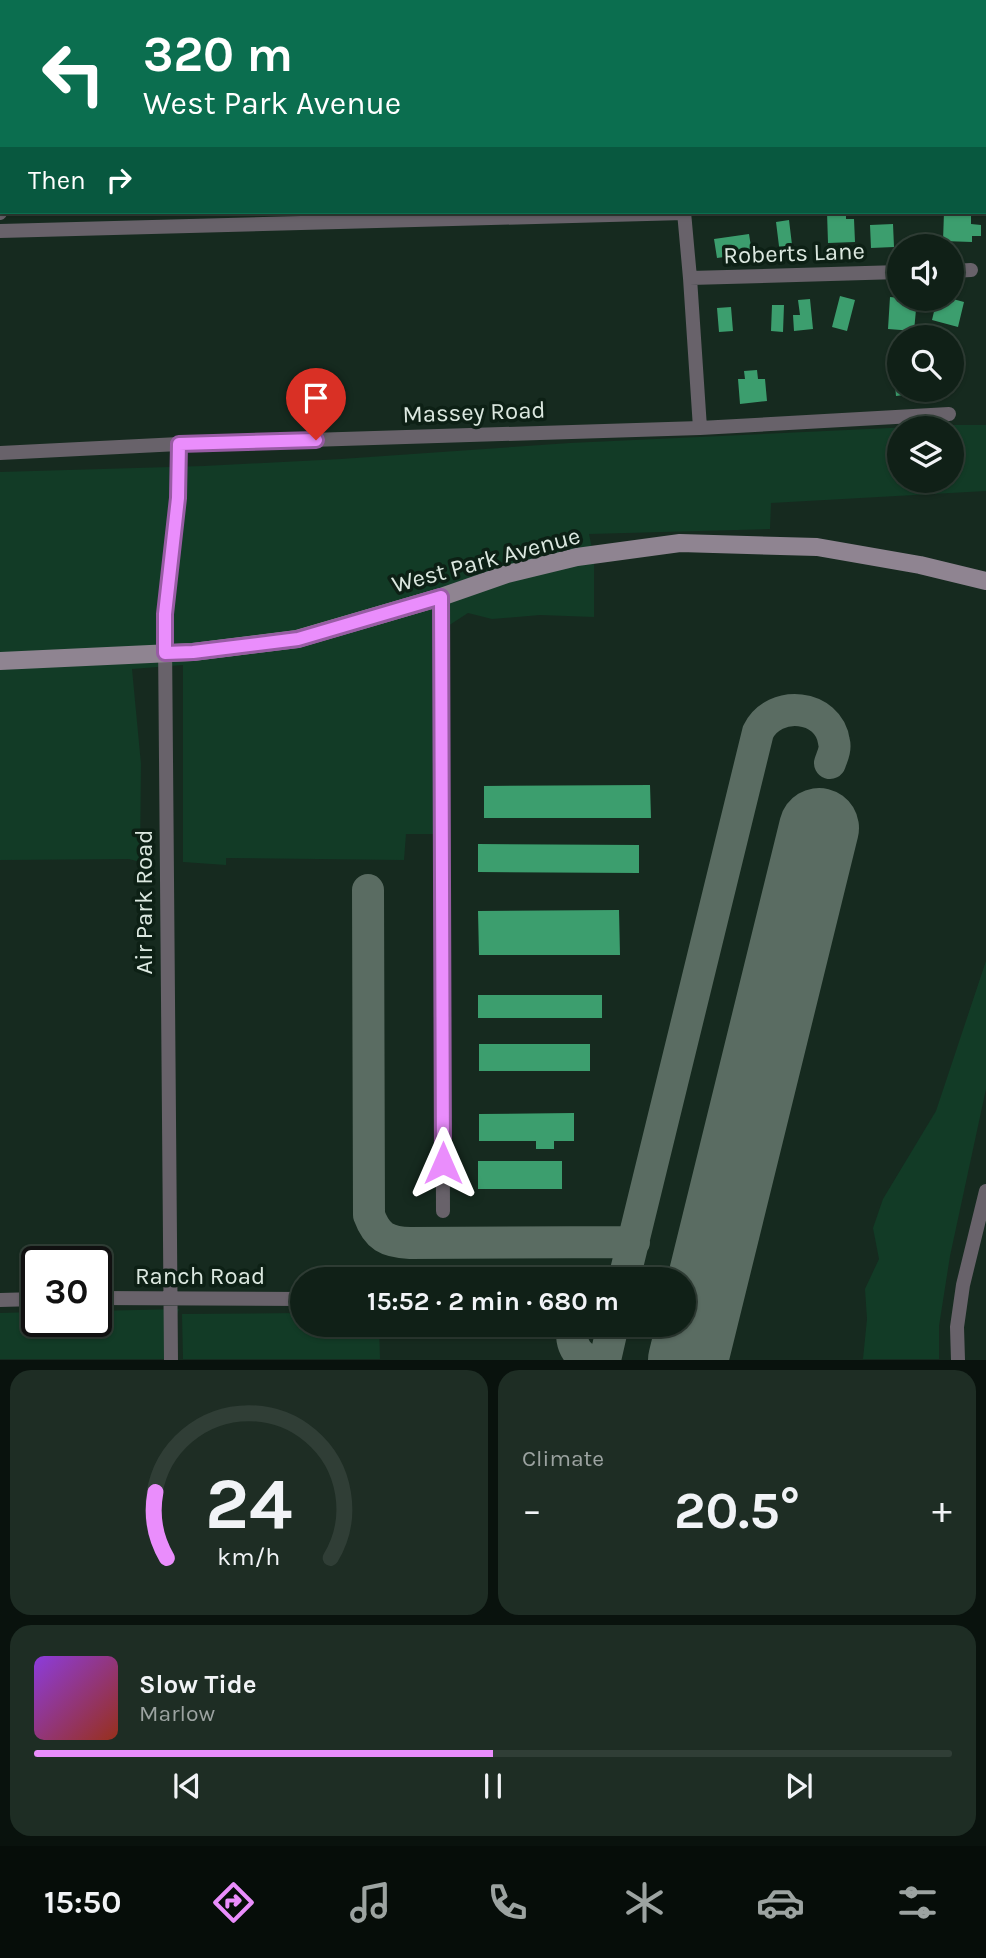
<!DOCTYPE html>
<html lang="en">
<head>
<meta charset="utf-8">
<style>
	body { margin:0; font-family:Karla,sans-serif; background:#1e2d24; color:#f1f3f6; height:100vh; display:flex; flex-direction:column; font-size:26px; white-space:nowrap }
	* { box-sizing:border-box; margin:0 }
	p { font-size:23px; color:#9ca3a1 }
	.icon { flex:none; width:38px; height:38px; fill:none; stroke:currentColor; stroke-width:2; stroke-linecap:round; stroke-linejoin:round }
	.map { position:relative; height:1360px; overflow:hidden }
	.side { display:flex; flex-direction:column; gap:10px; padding:10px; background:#09120d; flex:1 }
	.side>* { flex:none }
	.top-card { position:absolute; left:0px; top:0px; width:987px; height:214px; box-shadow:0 2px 5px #0004,0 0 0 2px #303e36; background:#0b6e4f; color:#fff; overflow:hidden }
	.fabs { position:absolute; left:887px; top:234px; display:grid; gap:14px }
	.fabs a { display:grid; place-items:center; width:77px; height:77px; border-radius:50%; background:#102017; box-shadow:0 2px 5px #0004,0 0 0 2px #303e36; font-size:35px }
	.speed { position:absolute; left:21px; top:1246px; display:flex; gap:14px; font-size:35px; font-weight:700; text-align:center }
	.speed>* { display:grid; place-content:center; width:91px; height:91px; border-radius:50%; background:#102017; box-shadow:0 2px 5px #0004,0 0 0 2px #303e36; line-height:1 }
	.speed .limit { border:4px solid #111; border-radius:10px; background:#fff; color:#111 }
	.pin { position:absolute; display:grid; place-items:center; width:60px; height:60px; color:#fff; margin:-72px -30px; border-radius:50% 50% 50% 0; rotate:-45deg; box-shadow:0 0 7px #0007 }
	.pin .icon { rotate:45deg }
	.me { position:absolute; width:77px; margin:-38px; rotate:0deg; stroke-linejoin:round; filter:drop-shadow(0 0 5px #0008) }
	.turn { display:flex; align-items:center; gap:24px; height:147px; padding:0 28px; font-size:32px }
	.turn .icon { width:91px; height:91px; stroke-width:2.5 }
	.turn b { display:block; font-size:49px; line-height:60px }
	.then { display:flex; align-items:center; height:66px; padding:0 28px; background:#0003; gap:14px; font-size:26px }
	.big { font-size:52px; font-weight:700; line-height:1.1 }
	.side .widget { flex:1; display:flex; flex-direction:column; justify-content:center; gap:10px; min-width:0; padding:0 24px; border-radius:21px; background:#1e2d24 }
	.side .dial { align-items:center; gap:0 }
	.dial svg { height:182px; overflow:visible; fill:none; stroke:#303e36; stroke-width:7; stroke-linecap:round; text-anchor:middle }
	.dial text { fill:#f1f3f6; stroke:none }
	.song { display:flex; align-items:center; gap:21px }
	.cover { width:84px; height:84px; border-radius:10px; background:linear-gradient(135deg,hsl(270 70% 55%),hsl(10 70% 35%)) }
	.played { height:7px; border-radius:4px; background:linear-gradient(90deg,#ea8dfc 50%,#303e36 50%) }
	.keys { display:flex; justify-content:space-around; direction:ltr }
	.heat { display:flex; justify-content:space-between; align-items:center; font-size:38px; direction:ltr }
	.side .tiles { flex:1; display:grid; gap:10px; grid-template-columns:1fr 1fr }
	.widget:last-child { grid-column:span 2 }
	.trip { position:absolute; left:290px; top:1267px; width:406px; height:70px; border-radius:35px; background:#102017; box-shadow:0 2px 5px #0004,0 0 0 2px #303e36; font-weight:700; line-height:70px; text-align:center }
	.menu { display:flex; height:112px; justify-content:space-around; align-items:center; background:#060d09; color:#9ca3a1 }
	.menu .icon { width:49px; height:49px }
	.menu .on { color:#ea8dfc }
	.menu b { font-size:32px; color:#f1f3f6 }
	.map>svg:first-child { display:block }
	.green { fill:#123b26; fill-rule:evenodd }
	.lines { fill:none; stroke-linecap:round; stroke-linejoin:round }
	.taxiway { stroke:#5a6c62; stroke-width:32 }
	.runway { stroke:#5a6c62; stroke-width:80 }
	.building { fill:#3c9e6e }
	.street { stroke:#68626a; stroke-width:14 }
	.secondary { stroke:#8f8491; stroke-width:18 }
	.route-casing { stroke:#985ca4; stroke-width:18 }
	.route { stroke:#ea8dfc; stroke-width:12 }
	.labels { text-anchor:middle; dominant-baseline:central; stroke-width:7; stroke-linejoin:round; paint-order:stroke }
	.street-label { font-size:24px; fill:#dce8e0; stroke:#0d2015 }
</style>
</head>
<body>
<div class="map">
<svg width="986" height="1360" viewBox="0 0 986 1360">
	<rect width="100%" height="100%" fill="#162a1f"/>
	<path class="green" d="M 954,425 L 986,425 L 986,491 L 771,503 L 770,529 L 589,534 L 592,548 L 297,632 L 193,645 L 0,654 L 0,472 L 204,466 L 341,459 L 570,443 ZM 900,429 L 952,429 L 952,481 L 900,481 Z
		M 594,561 L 594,617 L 540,615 L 492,619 L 468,613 L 434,635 L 438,834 L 406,834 L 404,860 L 226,858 L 226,865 L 183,862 L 183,665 L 132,669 L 141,764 L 140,862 L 129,859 L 0,860 L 0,668 L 194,659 L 508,580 Z
		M 986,961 L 986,1089 L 950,1256 L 939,1326 L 939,1359 L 863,1359 L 867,1319 L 865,1289 L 879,1259 L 873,1228 L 883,1199 L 936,1111 Z
		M 179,1309 L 177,1315 L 177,1359 L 0,1359 L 0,1313 L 37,1312 L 37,1321 L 96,1321 L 96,1311 Z
		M 303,1313 L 303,1325 L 379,1325 L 380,1359 L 183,1359 L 182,1314 Z"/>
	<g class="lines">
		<path class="taxiway" d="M 368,890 L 369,1215 C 377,1237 387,1242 410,1243 L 634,1242
			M 624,1279 L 758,732 C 774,699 829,704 834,742 C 836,749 832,757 830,763
			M 572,1325 C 571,1341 573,1352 588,1360
			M 605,1360 L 613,1325"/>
		<path class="runway" d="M 688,1360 L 819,828"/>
	</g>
	<path class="building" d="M 827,212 L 846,212 L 846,219 L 854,219 L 855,242 L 828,243 Z
		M 944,212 L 971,212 L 971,224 L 981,225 L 981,236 L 972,236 L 972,242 L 943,241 Z
		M 789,220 L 793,253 L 780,254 L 776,222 Z
		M 893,224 L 894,247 L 871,248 L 870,225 Z
		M 749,234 L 752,253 L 717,258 L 714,239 Z
		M 840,296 L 855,300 L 847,331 L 832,327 Z
		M 890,297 L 900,298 L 900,299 L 917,299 L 914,331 L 888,329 Z
		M 810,299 L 813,329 L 794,331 L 793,315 L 800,315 L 798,300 Z
		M 937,299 L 953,299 L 964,302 L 958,327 L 932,320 Z
		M 772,305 L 784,305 L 783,332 L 771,331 Z
		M 731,307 L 733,331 L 719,332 L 717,308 Z
		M 893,363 L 900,363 L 900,390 L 911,390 L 912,394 L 896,396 Z
		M 757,370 L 758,379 L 765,379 L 767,401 L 740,404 L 738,379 L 745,379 L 744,371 Z
		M 650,785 L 651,818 L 484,818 L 484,786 Z
		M 478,844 L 639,845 L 639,873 L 478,872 Z
		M 619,910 L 620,955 L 479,955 L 478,911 Z
		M 478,995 L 602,995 L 602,1018 L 478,1018 Z
		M 479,1044 L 590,1044 L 590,1071 L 479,1071 Z
		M 574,1113 L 574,1141 L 554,1141 L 554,1149 L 536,1149 L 536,1141 L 479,1141 L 479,1114 Z
		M 478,1161 L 562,1161 L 562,1189 L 478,1189 Z"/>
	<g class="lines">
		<path class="street" d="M 663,0 L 663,2
			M 45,2 L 45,0
			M 684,212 L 690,278 L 700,428
			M 0,213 L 2,205
			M 0,231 L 684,213
			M 952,271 L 971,270
			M 690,278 L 900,272
			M 0,453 L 179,444 L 700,428 L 949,414
			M 441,597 L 443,1211
			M 96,1298 L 303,1299
			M 0,1300 L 37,1299
			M 171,1360 L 165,639 L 165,614 L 178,498 L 179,444
			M 958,1360 L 957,1327 L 963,1285 L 986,1191"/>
		<path class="secondary" d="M 0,661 L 193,652 L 297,639 L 441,597 L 507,574 L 577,557 L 680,543 L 817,547 L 920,565 L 986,581"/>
	</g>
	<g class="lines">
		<g class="route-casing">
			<path id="route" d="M 316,440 L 179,444 L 178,498 L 165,614 L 165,653 L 193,652 L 298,639 L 441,597 L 443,1163"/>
		</g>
		<use href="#route" class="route"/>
	</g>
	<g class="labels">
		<g class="street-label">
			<text transform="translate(794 253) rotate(-2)">Roberts Lane</text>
			<text transform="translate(474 412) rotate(-2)">Massey Road</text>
			<text transform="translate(486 560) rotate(-15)">West Park Avenue</text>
			<text transform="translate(144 902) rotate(-90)">Air Park Road</text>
			<text x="200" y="1276">Ranch Road</text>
		</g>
	</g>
</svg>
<div class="fabs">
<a><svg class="icon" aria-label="sound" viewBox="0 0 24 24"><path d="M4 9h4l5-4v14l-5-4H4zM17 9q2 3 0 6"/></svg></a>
<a><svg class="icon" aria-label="search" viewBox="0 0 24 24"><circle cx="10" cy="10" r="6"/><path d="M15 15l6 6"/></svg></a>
<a><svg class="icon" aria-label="layers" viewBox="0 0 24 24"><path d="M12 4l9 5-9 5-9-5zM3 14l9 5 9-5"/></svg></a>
</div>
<div class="speed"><div class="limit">30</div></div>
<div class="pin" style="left:316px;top:440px;background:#d93025"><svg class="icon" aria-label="arrive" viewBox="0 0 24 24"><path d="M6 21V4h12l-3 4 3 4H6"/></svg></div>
<svg class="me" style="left:443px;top:1163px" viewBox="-20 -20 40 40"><path d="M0-17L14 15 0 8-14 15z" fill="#ea8dfc" stroke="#fff" stroke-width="4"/></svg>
<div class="trip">15:52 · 2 min · 680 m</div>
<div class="top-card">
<div class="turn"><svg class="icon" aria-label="left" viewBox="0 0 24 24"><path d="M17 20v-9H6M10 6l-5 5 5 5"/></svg><div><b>320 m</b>West Park Avenue</div></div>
<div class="then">Then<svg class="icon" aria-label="right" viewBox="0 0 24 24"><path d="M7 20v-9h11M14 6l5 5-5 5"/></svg></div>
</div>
</div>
<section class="side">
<div class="tiles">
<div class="widget dial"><svg viewBox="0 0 100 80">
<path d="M14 69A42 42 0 1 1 86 69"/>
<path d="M14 69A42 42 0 0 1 9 40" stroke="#ea8dfc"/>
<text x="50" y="56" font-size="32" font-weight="700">24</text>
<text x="50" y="72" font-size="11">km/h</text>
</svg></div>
<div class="widget"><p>Climate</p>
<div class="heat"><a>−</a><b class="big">20.5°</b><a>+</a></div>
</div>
<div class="widget">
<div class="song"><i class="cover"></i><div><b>Slow Tide</b><p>Marlow</p></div></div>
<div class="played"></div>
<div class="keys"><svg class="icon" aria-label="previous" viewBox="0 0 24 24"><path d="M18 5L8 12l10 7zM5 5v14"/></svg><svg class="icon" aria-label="pause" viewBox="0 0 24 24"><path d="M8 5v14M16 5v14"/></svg><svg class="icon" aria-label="next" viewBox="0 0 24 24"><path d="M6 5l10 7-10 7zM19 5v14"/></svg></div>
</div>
</div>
</section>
<nav class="menu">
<b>15:50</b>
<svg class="icon on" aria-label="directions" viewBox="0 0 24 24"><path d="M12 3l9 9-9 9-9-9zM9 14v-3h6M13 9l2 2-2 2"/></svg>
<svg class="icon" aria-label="music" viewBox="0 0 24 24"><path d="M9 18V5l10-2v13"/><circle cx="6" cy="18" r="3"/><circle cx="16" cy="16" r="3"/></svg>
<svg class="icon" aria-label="phone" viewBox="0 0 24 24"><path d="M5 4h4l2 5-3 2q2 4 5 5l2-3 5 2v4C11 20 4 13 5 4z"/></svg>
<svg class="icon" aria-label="climate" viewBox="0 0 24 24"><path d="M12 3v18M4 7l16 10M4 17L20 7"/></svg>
<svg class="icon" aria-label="car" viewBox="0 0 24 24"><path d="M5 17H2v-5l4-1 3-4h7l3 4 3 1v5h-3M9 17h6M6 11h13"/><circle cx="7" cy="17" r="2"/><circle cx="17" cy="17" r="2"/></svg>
<svg class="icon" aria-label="filters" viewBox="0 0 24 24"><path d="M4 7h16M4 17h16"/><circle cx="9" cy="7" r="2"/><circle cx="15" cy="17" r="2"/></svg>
</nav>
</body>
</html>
